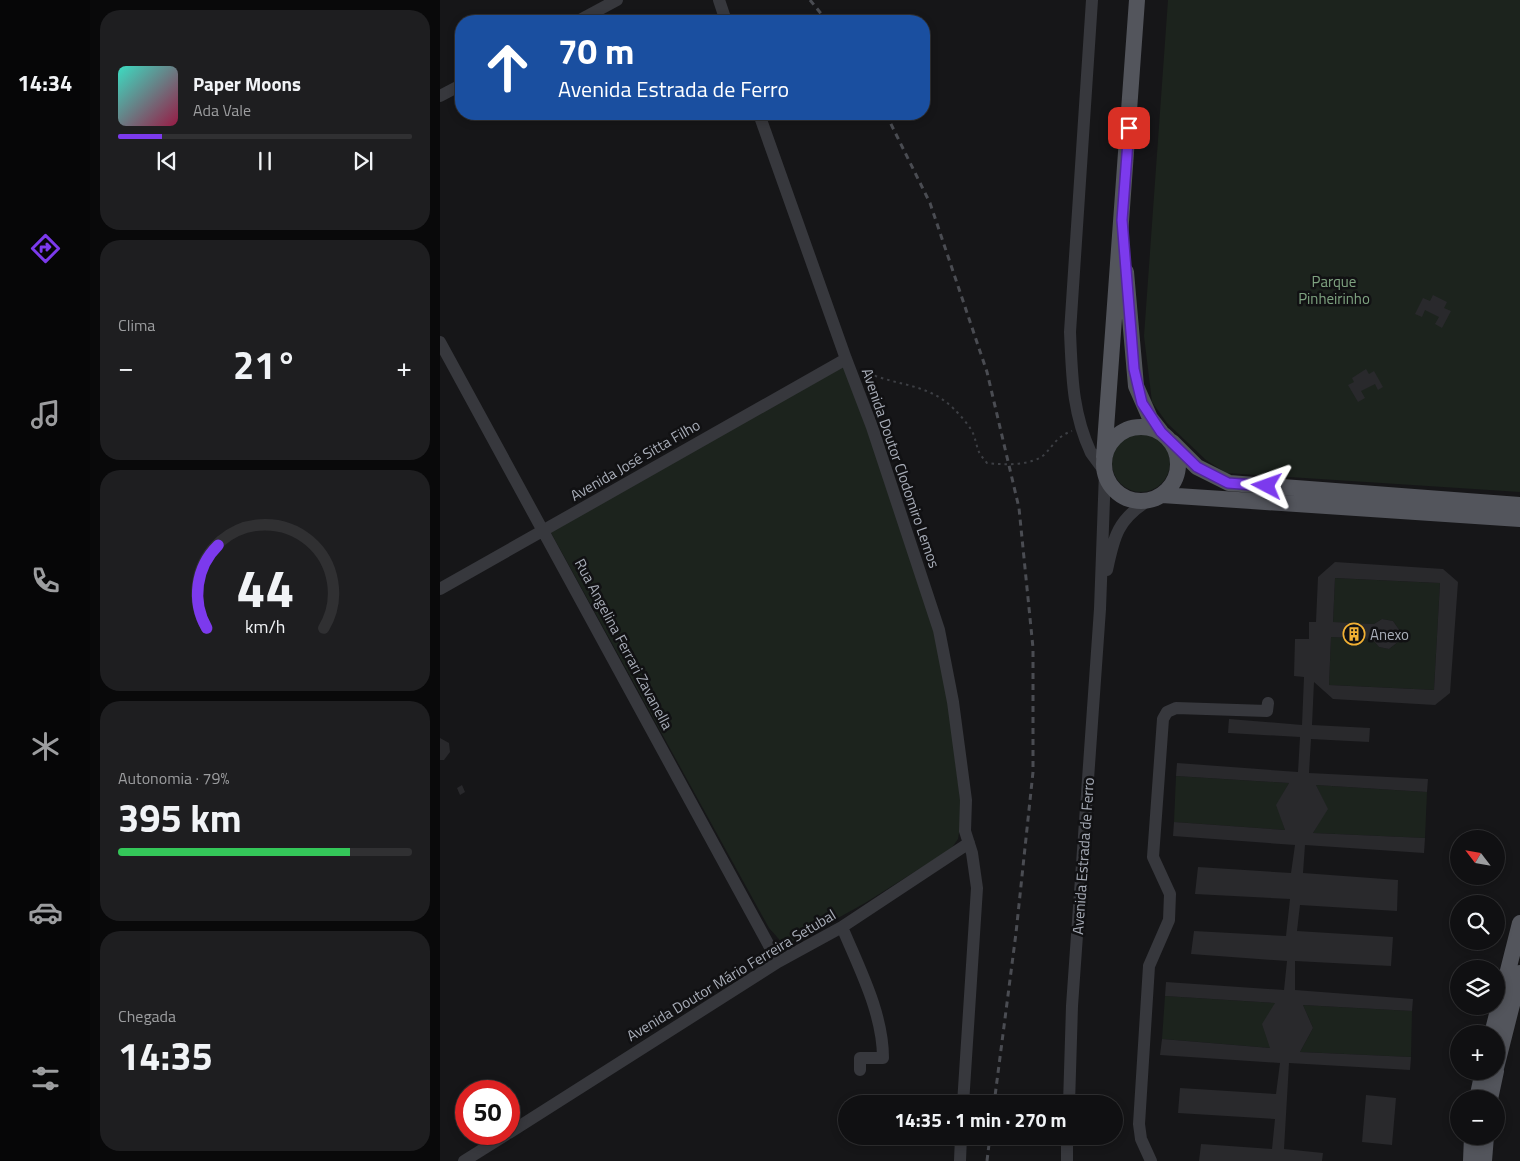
<!DOCTYPE html>
<html lang="pt">
<head>
<meta charset="utf-8">
<style>
	body { margin:0; font-family:"Titillium Web",sans-serif; background:#1e1e20; color:#f1f3f6; height:100vh; display:flex; flex-direction:column; font-size:19px; white-space:nowrap }
	* { box-sizing:border-box; margin:0 }
	p { font-size:16px; color:#9c9d9f }
	.icon { flex:none; width:28px; height:28px; fill:none; stroke:currentColor; stroke-width:2; stroke-linecap:round; stroke-linejoin:round }
	.map { position:relative; flex:1; overflow:hidden }
	.details { display:flex; flex-direction:column; gap:10px; padding:10px; background:#09090a; width:350px }
	.details>* { flex:none }
	.hud { position:absolute; left:15px; top:15px; width:475px; height:105px; border-radius:20px; box-shadow:0 2px 8px #0003,0 0 0 1px #303032; background:#1a4fa0; color:#fff; overflow:hidden }
	.needle { width:32px; rotate:301deg }
	.buttons { position:absolute; left:1010px; top:830px; display:grid; gap:10px }
	.buttons a { display:grid; place-items:center; width:55px; height:55px; border-radius:50%; background:#101012; box-shadow:0 2px 8px #0003,0 0 0 1px #303032; font-size:25px }
	.speed { position:absolute; left:15px; top:1080px; display:flex; gap:10px; font-size:25px; font-weight:700; text-align:center }
	.speed>* { display:grid; place-content:center; width:65px; height:65px; border-radius:50%; background:#101012; box-shadow:0 2px 8px #0003,0 0 0 1px #303032; line-height:1 }
	.speed .limit { border:8px solid #d22; background:#fff; color:#111 }
	.pin { position:absolute; display:grid; place-items:center; width:42px; height:42px; color:#fff; margin:-21px; border-radius:10px; box-shadow:0 2px 8px #0006 }
	.me { position:absolute; width:55px; margin:-28px; rotate:274deg; stroke-linejoin:round; filter:drop-shadow(0 0 4px #0008) }
	.turn { display:flex; align-items:center; gap:18px; height:105px; padding:0 20px; font-size:22px }
	.turn .icon { width:65px; height:65px; stroke-width:2.5 }
	.turn b { display:block; font-size:35px; line-height:42px }
	.big { font-size:38px; font-weight:700; line-height:1.1 }
	.details .widget { flex:1; display:flex; flex-direction:column; justify-content:center; gap:8px; min-width:0; padding:0 18px; border-radius:20px; background:#1e1e20 }
	.details .dial { align-items:center; gap:0 }
	.dial svg { height:130px; overflow:visible; fill:none; stroke:#303032; stroke-width:7; stroke-linecap:round; text-anchor:middle }
	.dial text { fill:#f1f3f6; stroke:none }
	.song { display:flex; align-items:center; gap:15px }
	.cover { width:60px; height:60px; border-radius:8px; background:linear-gradient(135deg,hsl(170 70% 55%),hsl(340 70% 35%)) }
	.played { height:5px; border-radius:2px; background:linear-gradient(90deg,#7c3aed 15%,#303032 15%) }
	.keys { display:flex; justify-content:space-around; direction:ltr }
	.heat { display:flex; justify-content:space-between; align-items:center; font-size:28px; direction:ltr }
	.charge { height:8px; border-radius:4px; background:linear-gradient(90deg,#34c759 79%,#303032 0) }
	.trip { position:absolute; left:398px; top:1095px; width:285px; height:50px; border-radius:25px; background:#101012; box-shadow:0 2px 8px #0003,0 0 0 1px #303032; font-weight:700; line-height:50px; text-align:center }
	main { display:flex; flex:1; min-height:0 }
	.tabs { display:flex; flex-direction:column; width:90px; justify-content:space-around; align-items:center; background:#060607; color:#9c9d9f }
	.tabs .icon { width:35px; height:35px }
	.tabs .current { color:#7c3aed }
	.tabs b { font-size:22px; color:#f1f3f6 }
	.map>svg:first-child { display:block }
	.green { fill:#1c231d }
	.building { fill:#29292c; fill-rule:evenodd }
	.lines { fill:none; stroke-linecap:round; stroke-linejoin:round }
	.path { stroke:#3d3f44; stroke-width:2; stroke-dasharray:2.5 4; stroke-linecap:butt }
	.minor { stroke:#37383d; stroke-width:12 }
	.major { stroke:#53555c; stroke-width:16 }
	.rail { stroke:#4a4c52; stroke-width:3; stroke-dasharray:6 5; stroke-linecap:butt }
	.route-casing { stroke:#51269a; stroke-width:12 }
	.route { stroke:#7c3aed; stroke-width:9 }
	.labels { text-anchor:middle; dominant-baseline:central; stroke-width:5; stroke-linejoin:round; paint-order:stroke }
	.park-label { font-size:15px; fill:#7fa381; stroke:#111113 }
	.street-label { font-size:15px; fill:#a8adb8; stroke:#111113 }
	.poi-label { font-size:15px; fill:#a8adb8; stroke:#111113; text-anchor:start }
</style>
</head>
<body>
<main>
<nav class="tabs">
<b>14:34</b>
<svg class="icon current" aria-label="directions" viewBox="0 0 24 24"><path d="M12 3l9 9-9 9-9-9zM9 14v-3h6M13 9l2 2-2 2"/></svg>
<svg class="icon" aria-label="music" viewBox="0 0 24 24"><path d="M9 18V5l10-2v13"/><circle cx="6" cy="18" r="3"/><circle cx="16" cy="16" r="3"/></svg>
<svg class="icon" aria-label="phone" viewBox="0 0 24 24"><path d="M5 4h4l2 5-3 2q2 4 5 5l2-3 5 2v4C11 20 4 13 5 4z"/></svg>
<svg class="icon" aria-label="climate" viewBox="0 0 24 24"><path d="M12 3v18M4 7l16 10M4 17L20 7"/></svg>
<svg class="icon" aria-label="car" viewBox="0 0 24 24"><path d="M5 17H2v-5l4-1 3-4h7l3 4 3 1v5h-3M9 17h6M6 11h13"/><circle cx="7" cy="17" r="2"/><circle cx="17" cy="17" r="2"/></svg>
<svg class="icon" aria-label="filters" viewBox="0 0 24 24"><path d="M4 7h16M4 17h16"/><circle cx="9" cy="7" r="2"/><circle cx="15" cy="17" r="2"/></svg>
</nav>
<section class="details">
<div class="widget">
<div class="song"><i class="cover"></i><div><b>Paper Moons</b><p>Ada Vale</p></div></div>
<div class="played"></div>
<div class="keys"><svg class="icon" aria-label="previous" viewBox="0 0 24 24"><path d="M18 5L8 12l10 7zM5 5v14"/></svg><svg class="icon" aria-label="pause" viewBox="0 0 24 24"><path d="M8 5v14M16 5v14"/></svg><svg class="icon" aria-label="next" viewBox="0 0 24 24"><path d="M6 5l10 7-10 7zM19 5v14"/></svg></div>
</div>
<div class="widget"><p>Clima</p>
<div class="heat"><a>−</a><b class="big">21°</b><a>+</a></div>
</div>
<div class="widget dial"><svg viewBox="0 0 100 80">
<path d="M14 69A42 42 0 1 1 86 69"/>
<path d="M14 69A42 42 0 0 1 21 18" stroke="#7c3aed"/>
<text x="50" y="56" font-size="32" font-weight="700">44</text>
<text x="50" y="72" font-size="11">km/h</text>
</svg></div>
<div class="widget"><p>Autonomia · 79%</p><b class="big">395 km</b><div class="charge"></div></div>
<div class="widget"><p>Chegada</p><b class="big">14:35</b></div>
</section>
<div class="map">
<svg width="1080" height="1161" viewBox="0 0 1080 1161">
	<rect width="100%" height="100%" fill="#161618"/>
	<path class="green" d="M 728,0 L 1080,0 L 1080,492 L 786,473 L 766,460 L 727,423 L 712,402 L 704,336 Z
		M 404,366 L 428,427 L 503,659 L 522,814 L 518,839 L 511,849 L 425,903 L 346,947 L 329,928 L 110,531 Z
		M672 463a29 29 0 1 1 58 0a29 29 0 1 1-58 0Z
		M 895,578 L 1000,583 L 994,690 L 889,685 L 891,637 L 932,639 L 939,647 L 949,649 L 958,642 L 960,631 L 953,621 L 942,619 L 934,624 L 893,622 Z
		M 736,776 L 849,783 L 837,805 L 845,830 L 734,822 Z
		M 876,785 L 987,792 L 985,838 L 873,833 L 887,809 Z
		M 725,996 L 835,1003 L 830,1048 L 722,1039 Z
		M 863,1005 L 972,1011 L 971,1057 L 860,1052 L 873,1028 Z"/>
	<path class="building" d="M 993,295 L 1007,302 L 1004,308 L 1011,311 L 1002,328 L 995,324 L 999,317 L 985,310 L 982,317 L 975,314 L 983,298 L 990,301 Z
		M 926,369 L 929,374 L 934,371 L 943,387 L 938,390 L 935,384 L 921,391 L 925,398 L 918,402 L 908,385 L 914,382 L 912,378 Z
		M 895,562 L 1003,569 L 1018,582 L 1010,693 L 995,705 L 893,699 L 874,682 L 872,725 L 930,728 L 929,742 L 871,739 L 869,773 L 988,779 L 987,792 L 876,785 L 888,809 L 873,833 L 985,838 L 984,853 L 865,845 L 863,873 L 958,880 L 957,911 L 860,905 L 857,931 L 953,937 L 951,966 L 855,961 L 855,990 L 973,999 L 972,1011 L 863,1005 L 873,1028 L 860,1052 L 971,1057 L 970,1070 L 849,1063 L 844,1149 L 883,1153 L 882,1161 L 759,1161 L 761,1144 L 832,1149 L 835,1119 L 738,1113 L 740,1088 L 836,1094 L 840,1063 L 720,1055 L 722,1039 L 830,1048 L 822,1024 L 835,1003 L 725,996 L 726,982 L 844,990 L 847,961 L 751,954 L 754,931 L 846,936 L 850,899 L 755,894 L 758,867 L 851,873 L 855,845 L 733,836 L 734,822 L 845,830 L 836,805 L 849,783 L 736,776 L 737,763 L 858,772 L 860,737 L 788,733 L 789,719 L 862,725 L 864,677 L 854,676 L 855,639 L 869,639 L 869,622 L 876,622 L 878,577 ZM 895,578 L 1000,583 L 994,690 L 889,685 L 891,637 L 932,639 L 939,647 L 949,649 L 958,642 L 960,631 L 953,621 L 942,619 L 934,624 L 893,622 Z
		M 0,738 L 9,743 L 10,752 L 4,760 L 0,760 Z
		M 22,785 L 25,792 L 20,795 L 17,788 Z
		M 926,1095 L 956,1098 L 952,1145 L 922,1142 Z"/>
	<g class="lines">
		<path class="path" d="M 423,370 C 453,387 486,381 514,409 C 520,415 532,428 534,436 C 539,451 536,450 547,463 C 562,465 593,466 605,454 C 614,444 618,436 632,431"/>
		<path class="minor" d="M 279,0 L 286,21
			M 138,21 L 177,0
			M 0,96 L 21,85
			M 319,114 L 406,359 L 432,427 L 499,630 L 513,702 L 526,800 L 525,831 L 532,853 L 537,888 L 523,1104
			M 0,342 L 338,962
			M 651,453 C 632,412 632,375 630,332 L 652,0
			M 667,570 C 674,536 678,519 709,500
			M 0,589 L 406,359
			M 402,927 C 419,968 443,1013 443,1058 L 420,1058 L 420,1070
			M 629,1104 L 632,1006 L 660,609 L 665,472 L 651,453 L 660,458 L 664,457
			M 69,1133 L 338,962 L 402,927 L 529,843
			M 24,1161 L 67,1134
			M 520,1161 L 521,1136
			M 627,1161 L 627,1136
			M 711,1161 L 701,1139 L 699,1124 L 709,966 L 729,920 L 730,894 L 713,857 L 723,719 L 727,712 L 736,708 L 827,711 L 828,703"/>
		<path class="major" d="M 686,272 L 696,386 L 710,418 L 721,432
			M664 464a37 37 0 1 1 74 0a37 37 0 1 1-74 0Z
			M 732,442 L 757,467 L 789,483 L 1080,505
			M 664,457 L 697,0
			M 722,495 L 1080,519
			M 1052,1034 L 1080,923
			M 1056,1068 L 1080,973
			M 1037,1099 L 1043,1071
			M 1050,1099 L 1056,1071
			M 1031,1161 L 1032,1136
			M 1044,1161 L 1046,1136"/>
		<path class="rail" d="M 370,0 L 387,21
			M 446,114 L 490,203 L 547,372 L 579,508 L 593,648 L 593,772 L 576,933 L 554,1104
			M 547,1161 L 550,1136"/>
	</g>
	<g class="lines">
		<g class="route-casing">
			<path id="route" d="M 689,128 L 682,220 L 694,369 L 702,403 L 721,432 L 757,467 L 788,483 L 827,486"/>
		</g>
		<use href="#route" class="route"/>
	</g>
	<defs>
		<g id="building-ring" transform="scale(1.125)"><circle r="9.5" fill="#111113" stroke="#f2b134" stroke-width="1.5"/><path d="M-4-6H4V6H1V3H-1V6H-4ZM-2.5-4.3h1.7v1.8h-1.7ZM.8-4.3h1.7v1.8H.8ZM-2.5-1h1.7V.8h-1.7ZM.8-1h1.7V.8H.8Z" fill="#f2b134"/></g>
	</defs>
	<g fill-rule="evenodd">
		<use href="#building-ring" x="914" y="634"/>
	</g>
	<g class="labels">
		<g class="park-label">
			<text x="894" y="281">Parque<tspan x="894" dy="17">Pinheirinho</tspan></text>
		</g>
		<g class="street-label">
			<text transform="translate(195 460) rotate(-30)">Avenida José Sitta Filho</text>
			<text transform="translate(461 468) rotate(71)">Avenida Doutor Clodomiro Lemos</text>
			<text transform="translate(184 644) rotate(62)">Rua Angelina Ferrari Zavanella</text>
			<text transform="translate(643 856) rotate(-86)">Avenida Estrada de Ferro</text>
			<text transform="translate(291 975) rotate(-31)">Avenida Doutor Mário Ferreira Setubal</text>
		</g>
		<g class="poi-label">
			<text x="930" y="634">Anexo</text>
		</g>
	</g>
</svg>
<div class="buttons">
<a><svg class="needle" viewBox="-14 -14 28 28"><path d="M0-13l5 13h-10z" fill="#e53935"/><path d="M0 13l5-13h-10z" fill="#9c9d9f"/></svg></a>
<a><svg class="icon" aria-label="search" viewBox="0 0 24 24"><circle cx="10" cy="10" r="6"/><path d="M15 15l6 6"/></svg></a>
<a><svg class="icon" aria-label="layers" viewBox="0 0 24 24"><path d="M12 4l9 5-9 5-9-5zM3 14l9 5 9-5"/></svg></a>
<a>+</a>
<a>−</a>
</div>
<div class="speed"><div class="limit">50</div></div>
<div class="pin" style="left:689px;top:128px;background:#d93025"><svg class="icon" aria-label="arrive" viewBox="0 0 24 24"><path d="M6 21V4h12l-3 4 3 4H6"/></svg></div>
<svg class="me" style="left:827px;top:486px" viewBox="-20 -20 40 40"><path d="M0-17L14 15 0 8-14 15z" fill="#7c3aed" stroke="#fff" stroke-width="4"/></svg>
<div class="trip">14:35 · 1 min · 270 m</div>
<div class="hud">
<div class="turn"><svg class="icon" aria-label="ahead" viewBox="0 0 24 24"><path d="M12 20V5M6 11l6-6 6 6"/></svg><div><b>70 m</b>Avenida Estrada de Ferro</div></div>
</div>
</div>
</main>
</body>
</html>
